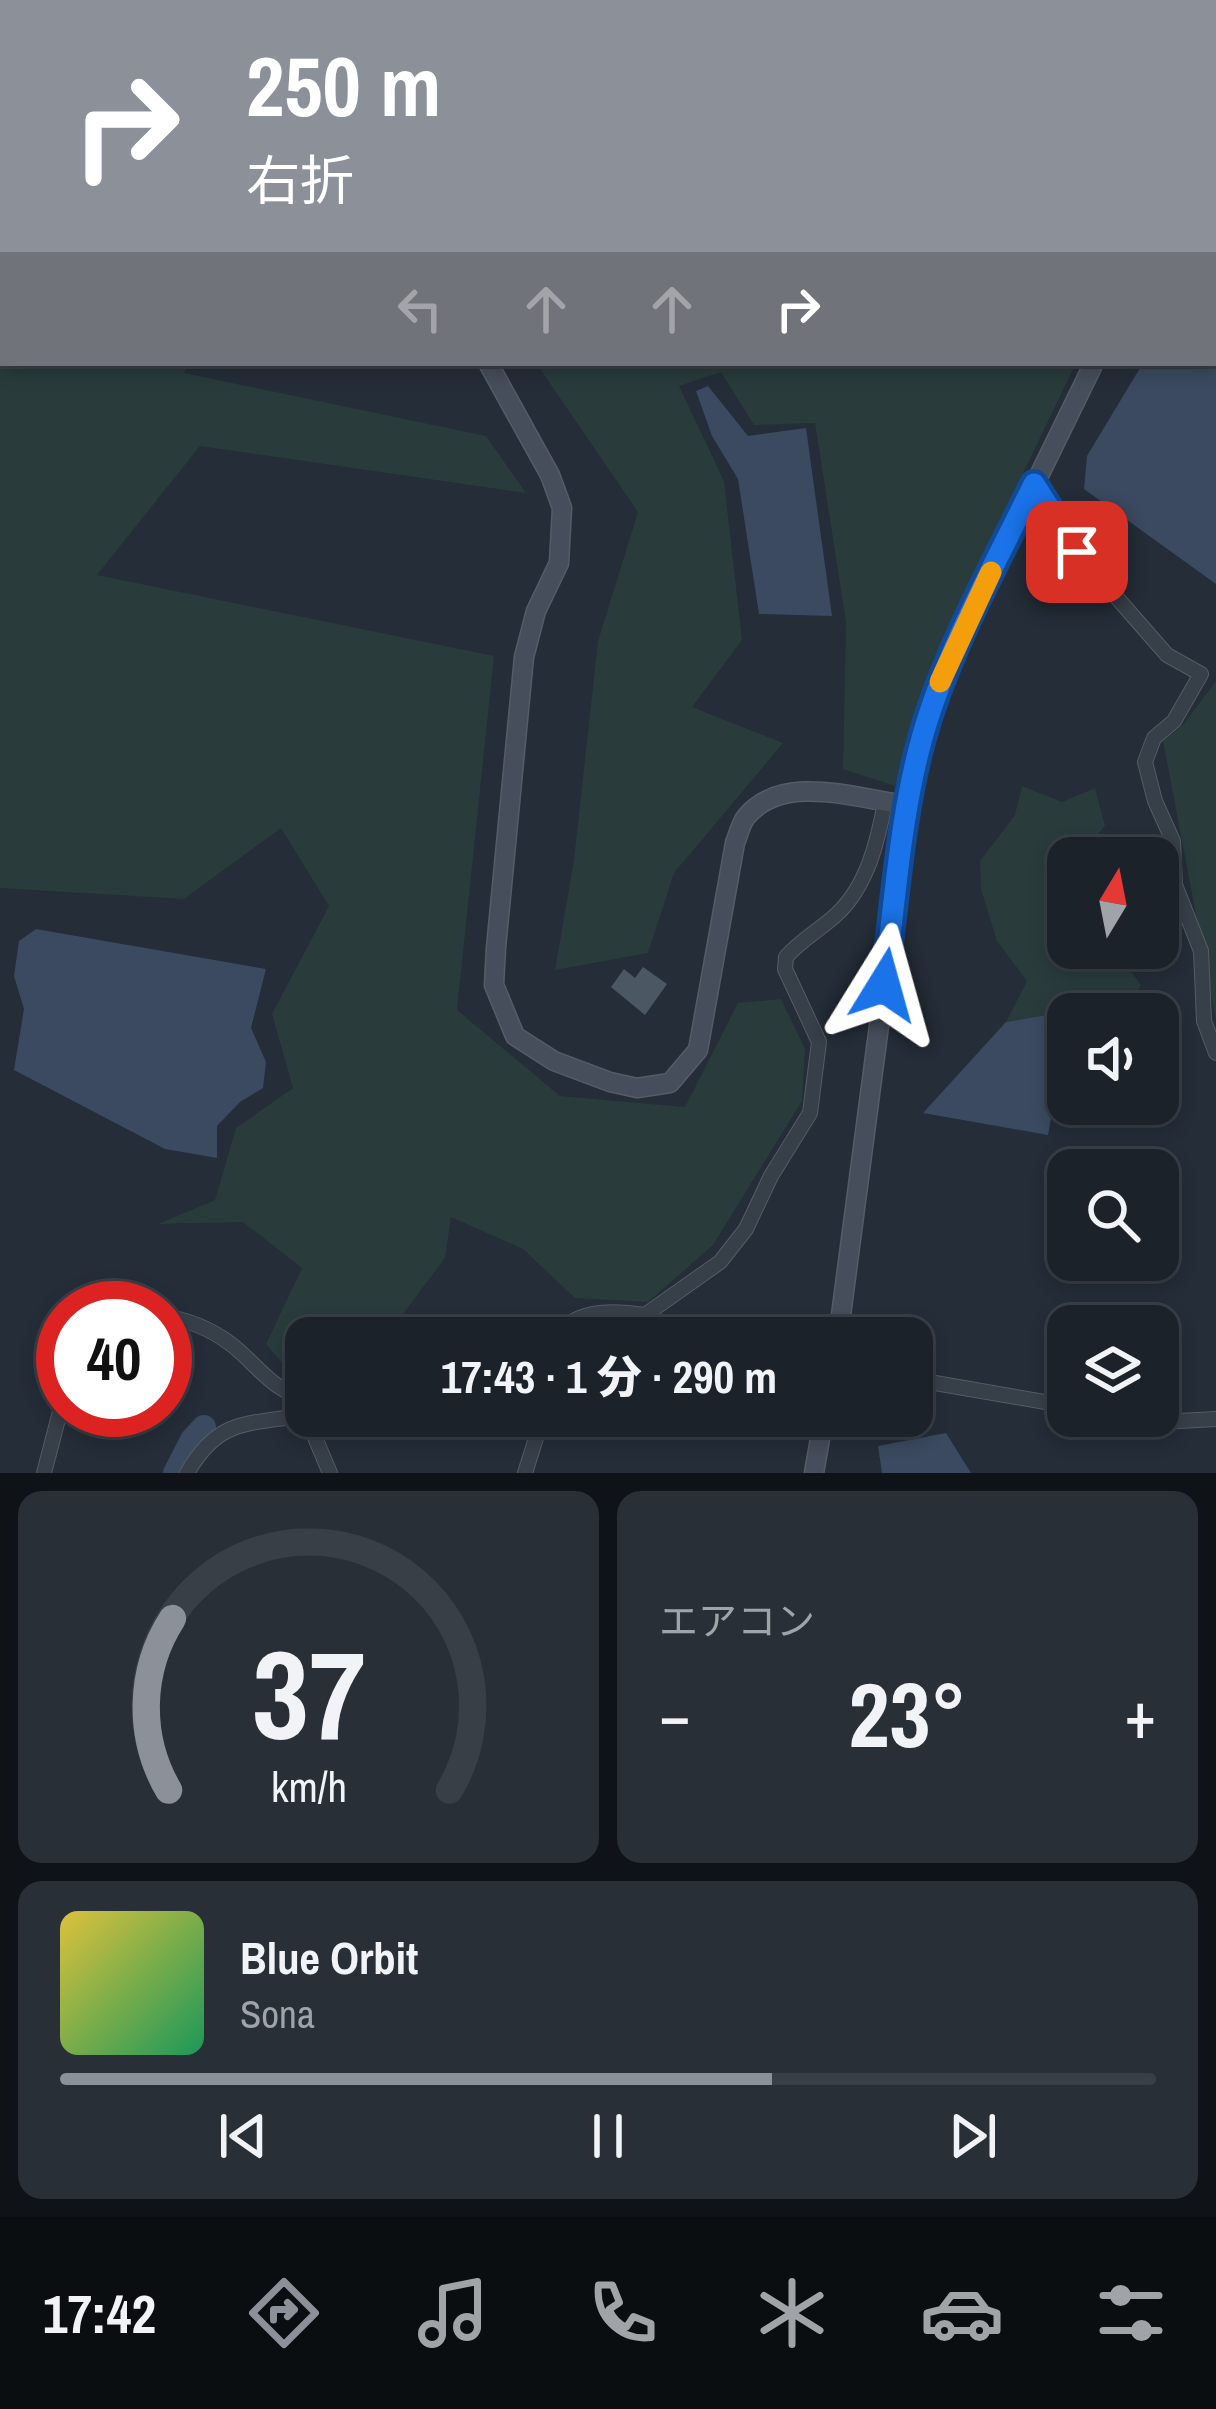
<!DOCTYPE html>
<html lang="ja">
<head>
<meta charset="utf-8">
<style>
	body { margin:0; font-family:"Archivo Narrow","Noto Sans JP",sans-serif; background:#282f36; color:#f1f3f6; height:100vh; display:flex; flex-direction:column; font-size:45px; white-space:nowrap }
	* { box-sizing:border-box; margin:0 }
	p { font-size:39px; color:#a0a4a8 }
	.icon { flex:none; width:66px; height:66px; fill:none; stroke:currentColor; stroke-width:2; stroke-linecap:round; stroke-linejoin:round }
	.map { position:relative; height:1473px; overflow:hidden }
	.sheet { display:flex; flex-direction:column; gap:18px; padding:18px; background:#0f1317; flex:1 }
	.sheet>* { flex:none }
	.hud { position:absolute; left:0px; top:0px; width:1218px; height:366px; box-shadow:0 6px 18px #0003,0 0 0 3px #393f47; background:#8c9099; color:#fff; overflow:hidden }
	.needle { width:78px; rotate:10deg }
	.buttons { position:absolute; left:1047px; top:837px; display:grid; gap:24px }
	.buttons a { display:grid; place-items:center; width:132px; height:132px; border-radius:24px; background:#1b222a; box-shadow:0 6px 18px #0003,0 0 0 3px #393f47; font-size:60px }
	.speed { position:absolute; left:36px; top:1281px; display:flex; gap:24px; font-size:60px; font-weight:700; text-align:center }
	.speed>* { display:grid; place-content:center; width:156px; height:156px; border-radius:50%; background:#1b222a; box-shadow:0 6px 18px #0003,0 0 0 3px #393f47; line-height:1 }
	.speed .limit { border:18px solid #d22; background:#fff; color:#111 }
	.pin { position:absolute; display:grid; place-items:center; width:102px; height:102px; color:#fff; margin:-51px; border-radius:24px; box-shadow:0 6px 18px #0006 }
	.me { position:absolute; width:132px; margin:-66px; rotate:8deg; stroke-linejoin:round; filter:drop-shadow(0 0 9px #0008) }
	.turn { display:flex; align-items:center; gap:42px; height:252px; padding:0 48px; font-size:54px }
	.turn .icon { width:156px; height:156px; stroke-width:2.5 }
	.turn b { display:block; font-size:84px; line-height:102px }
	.lanes { display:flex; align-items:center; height:114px; padding:0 48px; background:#0003; justify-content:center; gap:60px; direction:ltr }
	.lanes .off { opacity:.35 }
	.big { font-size:90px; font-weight:800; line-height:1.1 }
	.sheet .card { flex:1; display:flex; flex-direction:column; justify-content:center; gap:18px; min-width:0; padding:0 42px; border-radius:24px; background:#282f36 }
	.sheet .dial { align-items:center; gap:0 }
	.dial svg { height:312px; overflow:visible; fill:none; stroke:#393f47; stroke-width:7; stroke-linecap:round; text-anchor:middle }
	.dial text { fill:#f1f3f6; stroke:none }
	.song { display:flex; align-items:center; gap:36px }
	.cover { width:144px; height:144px; border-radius:18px; background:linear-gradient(135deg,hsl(50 70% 55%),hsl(150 70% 35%)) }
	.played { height:12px; border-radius:6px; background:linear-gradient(90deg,#8c9099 65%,#393f47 65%) }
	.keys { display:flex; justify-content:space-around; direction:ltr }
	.heat { display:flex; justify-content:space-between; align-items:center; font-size:66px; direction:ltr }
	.sheet .tiles { flex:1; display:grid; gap:18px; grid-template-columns:1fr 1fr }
	.card:last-child { grid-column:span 2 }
	.trip { position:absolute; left:285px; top:1317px; width:648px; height:120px; border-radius:24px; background:#1b222a; box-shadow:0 6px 18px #0003,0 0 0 3px #393f47; font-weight:800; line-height:120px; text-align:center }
	.tab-bar { display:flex; height:192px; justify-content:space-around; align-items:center; background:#0b0e11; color:#a0a4a8 }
	.tab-bar .icon { width:84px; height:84px }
	.tab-bar .on { color:#8c9099 }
	.tab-bar b { font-size:54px; color:#f1f3f6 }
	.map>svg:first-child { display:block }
	.green { fill:#293b3b }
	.water { fill:#3b4a60 }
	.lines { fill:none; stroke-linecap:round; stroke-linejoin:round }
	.river { stroke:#3b4a60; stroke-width:24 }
	.building { fill:#4c5764 }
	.lane-casing { stroke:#565c66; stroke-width:9 }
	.street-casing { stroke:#565c66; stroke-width:16 }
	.secondary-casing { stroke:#565c66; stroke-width:21 }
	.path { stroke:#465658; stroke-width:3; stroke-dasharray:9 9; stroke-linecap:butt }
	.lane { stroke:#373f49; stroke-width:6 }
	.street { stroke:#373f49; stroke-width:14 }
	.secondary { stroke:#464e5b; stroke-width:18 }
	.route-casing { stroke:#114b97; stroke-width:30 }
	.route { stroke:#1a73e8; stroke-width:21 }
	.slow { stroke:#f59e0b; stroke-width:21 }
</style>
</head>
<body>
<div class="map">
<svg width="1216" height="1473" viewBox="0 0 1216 1473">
	<rect width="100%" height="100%" fill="#242d38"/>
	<path class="green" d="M 0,0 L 335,0 L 3,3 L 3,363 L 190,363 L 184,373 L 486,436 L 526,493 L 200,446 L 97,575 L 494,656 L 457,1010 L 560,1096 L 685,1107 L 738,1003 L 781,999 L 805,1049 L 802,1101 L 713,1245 L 648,1302 L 575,1298 L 523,1249 L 451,1217 L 445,1258 L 385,1338 L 363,1338 L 331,1330 L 326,1338 L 306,1338 L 306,1371 L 299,1382 L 266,1344 L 302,1268 L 243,1222 L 158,1224 L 215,1200 L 236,1128 L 293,1088 L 272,1014 L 329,906 L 281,828 L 184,899 L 0,888 Z
		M 536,363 L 1076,363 L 934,659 L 895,786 L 843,769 L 846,622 L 815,423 L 754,425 L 721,372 L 679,386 L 724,481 L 742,640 L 692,707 L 783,743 L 674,873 L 648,953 L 555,970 L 574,860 L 598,641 L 638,512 Z
		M 1216,681 L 1216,1020 L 1163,741 L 1183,725 Z
		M 1022,786 L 1062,802 L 1095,788 L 1105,826 L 1076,858 L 1068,858 L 1060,884 L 1068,893 L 1068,948 L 1113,948 L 1141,985 L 1122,1014 L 1069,1014 L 1069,1011 L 1006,1022 L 1027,981 L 997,941 L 981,889 L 980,861 L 1015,815 Z"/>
	<path class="water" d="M 1216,243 L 1216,584 L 1084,489 L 1087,456 L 1143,363 L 1215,363 Z
		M 708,386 L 748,436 L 806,428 L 832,616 L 759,614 L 738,479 L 712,436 L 696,391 Z
		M 36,929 L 266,969 L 251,1028 L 266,1062 L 263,1088 L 240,1102 L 217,1126 L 217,1158 L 165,1149 L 14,1070 L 24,1009 L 14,976 L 19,941 Z
		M 1070,1011 L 1048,1135 L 923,1113 L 1006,1022 Z
		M 946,1433 L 971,1473 L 882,1473 L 878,1446 Z"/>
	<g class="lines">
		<path class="river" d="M 175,1473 L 192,1440 L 204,1427"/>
	</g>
	<path class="building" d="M 643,967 L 667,984 L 645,1015 L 611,987 L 624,969 L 635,978 Z"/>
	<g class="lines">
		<g class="lane-casing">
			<path id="lane" d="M 386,3 L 387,0"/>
		</g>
		<g class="street-casing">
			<path id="street" d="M 1034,484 L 1077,552 L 1167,655 L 1201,674 L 1174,721 L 1154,738 L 1145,762 L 1155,801 L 1173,841 L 1175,885 L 1201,951 L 1204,1021 L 1216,1053
				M 112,1308 L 123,1308
				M 165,1316 C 187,1320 209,1328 228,1342 C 254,1360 272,1393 306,1397
				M 550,1338 C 578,1310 607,1309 645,1315 L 720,1262 L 746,1229 L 771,1176 L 810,1113 L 819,1042 L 785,969 L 786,957 C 801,940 821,929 837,914 C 867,886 878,841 885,802
				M 644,1338 L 645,1315
				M 912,1379 L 1068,1406
				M 302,1407 L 330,1473
				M 1126,1416 L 1160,1422 L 1216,1419
				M 44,1473 L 63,1400
				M 187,1473 C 219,1418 246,1425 304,1415
				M 525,1473 L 543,1416"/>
		</g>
		<g class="secondary-casing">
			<path id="secondary" d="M 901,3 L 904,0
				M 1199,3 L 1199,0
				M 488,363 L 550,475 L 562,508 L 559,563 L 536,611 L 524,657 L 496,948 L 494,985 L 515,1036 L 554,1061 L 610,1082 L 637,1088 L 670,1083 L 698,1050 L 735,843 C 738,836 741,823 746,817 C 784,771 859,800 908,805
				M 838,1338 L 908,805 L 922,739 L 945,668 L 1094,363
				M 814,1473 L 824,1416"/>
		</g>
		<path class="path" d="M 185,0 L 186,3
			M 0,60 L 3,60"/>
		<use href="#lane" class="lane"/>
		<use href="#street" class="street"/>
		<use href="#secondary" class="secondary"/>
	</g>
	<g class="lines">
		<g class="route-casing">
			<path id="route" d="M 884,985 C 895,903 900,817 922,738 C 947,649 994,567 1034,484 L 1077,552"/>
		</g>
		<use href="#route" class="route"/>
		<path class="slow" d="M 940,682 L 991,572"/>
	</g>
</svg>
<div class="buttons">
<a><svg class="needle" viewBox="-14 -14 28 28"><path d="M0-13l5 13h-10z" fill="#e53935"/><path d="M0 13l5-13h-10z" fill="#a0a4a8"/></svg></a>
<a><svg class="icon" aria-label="sound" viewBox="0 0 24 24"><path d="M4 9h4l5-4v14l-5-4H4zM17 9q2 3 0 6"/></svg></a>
<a><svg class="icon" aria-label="search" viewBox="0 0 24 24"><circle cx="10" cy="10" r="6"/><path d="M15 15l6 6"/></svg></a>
<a><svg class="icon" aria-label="layers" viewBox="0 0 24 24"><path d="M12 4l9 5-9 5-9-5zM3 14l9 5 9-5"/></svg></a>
</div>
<div class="speed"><div class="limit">40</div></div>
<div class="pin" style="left:1077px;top:552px;background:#d93025"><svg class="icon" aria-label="arrive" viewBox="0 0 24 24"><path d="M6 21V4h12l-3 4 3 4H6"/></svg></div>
<svg class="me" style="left:884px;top:985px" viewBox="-20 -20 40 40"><path d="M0-17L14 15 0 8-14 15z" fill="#1a73e8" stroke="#fff" stroke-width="4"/></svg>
<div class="trip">17:43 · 1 分 · 290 m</div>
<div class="hud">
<div class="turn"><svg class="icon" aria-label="right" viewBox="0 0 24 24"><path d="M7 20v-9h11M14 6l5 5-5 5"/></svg><div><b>250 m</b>右折</div></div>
<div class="lanes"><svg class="icon off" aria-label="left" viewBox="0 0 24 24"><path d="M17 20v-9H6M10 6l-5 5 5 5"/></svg><svg class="icon off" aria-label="ahead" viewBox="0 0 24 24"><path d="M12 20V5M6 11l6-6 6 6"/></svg><svg class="icon off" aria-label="ahead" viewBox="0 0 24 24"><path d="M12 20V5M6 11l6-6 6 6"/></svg><svg class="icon" aria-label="right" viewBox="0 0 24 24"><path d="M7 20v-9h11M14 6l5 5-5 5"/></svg></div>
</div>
</div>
<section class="sheet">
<div class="tiles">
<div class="card dial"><svg viewBox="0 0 100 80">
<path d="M14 69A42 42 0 1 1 86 69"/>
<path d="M14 69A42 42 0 0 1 15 25" stroke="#8c9099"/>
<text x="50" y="56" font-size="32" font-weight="700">37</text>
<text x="50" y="72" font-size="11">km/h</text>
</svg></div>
<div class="card"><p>エアコン</p>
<div class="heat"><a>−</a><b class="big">23°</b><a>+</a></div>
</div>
<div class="card">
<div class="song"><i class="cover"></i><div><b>Blue Orbit</b><p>Sona</p></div></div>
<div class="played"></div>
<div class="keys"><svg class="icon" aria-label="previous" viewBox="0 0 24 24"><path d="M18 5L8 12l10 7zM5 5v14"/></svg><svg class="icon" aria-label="pause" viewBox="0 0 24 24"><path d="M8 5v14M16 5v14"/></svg><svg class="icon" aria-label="next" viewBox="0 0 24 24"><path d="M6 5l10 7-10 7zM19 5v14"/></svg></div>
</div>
</div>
</section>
<nav class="tab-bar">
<b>17:42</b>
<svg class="icon on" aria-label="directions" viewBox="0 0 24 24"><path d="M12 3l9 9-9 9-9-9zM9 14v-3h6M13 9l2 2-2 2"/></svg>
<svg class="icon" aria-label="music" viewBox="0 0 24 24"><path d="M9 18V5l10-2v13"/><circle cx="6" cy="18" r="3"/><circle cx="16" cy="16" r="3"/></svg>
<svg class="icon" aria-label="phone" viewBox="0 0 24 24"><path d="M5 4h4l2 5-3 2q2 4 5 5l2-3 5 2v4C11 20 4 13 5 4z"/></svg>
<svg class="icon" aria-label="climate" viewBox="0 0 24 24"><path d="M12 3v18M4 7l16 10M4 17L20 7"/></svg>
<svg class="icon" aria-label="car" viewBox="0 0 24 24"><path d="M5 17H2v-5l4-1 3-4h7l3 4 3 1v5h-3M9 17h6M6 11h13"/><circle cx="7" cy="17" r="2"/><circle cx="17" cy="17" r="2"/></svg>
<svg class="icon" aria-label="filters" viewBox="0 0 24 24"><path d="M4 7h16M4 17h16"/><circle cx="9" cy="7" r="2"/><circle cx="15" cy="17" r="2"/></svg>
</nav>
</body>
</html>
